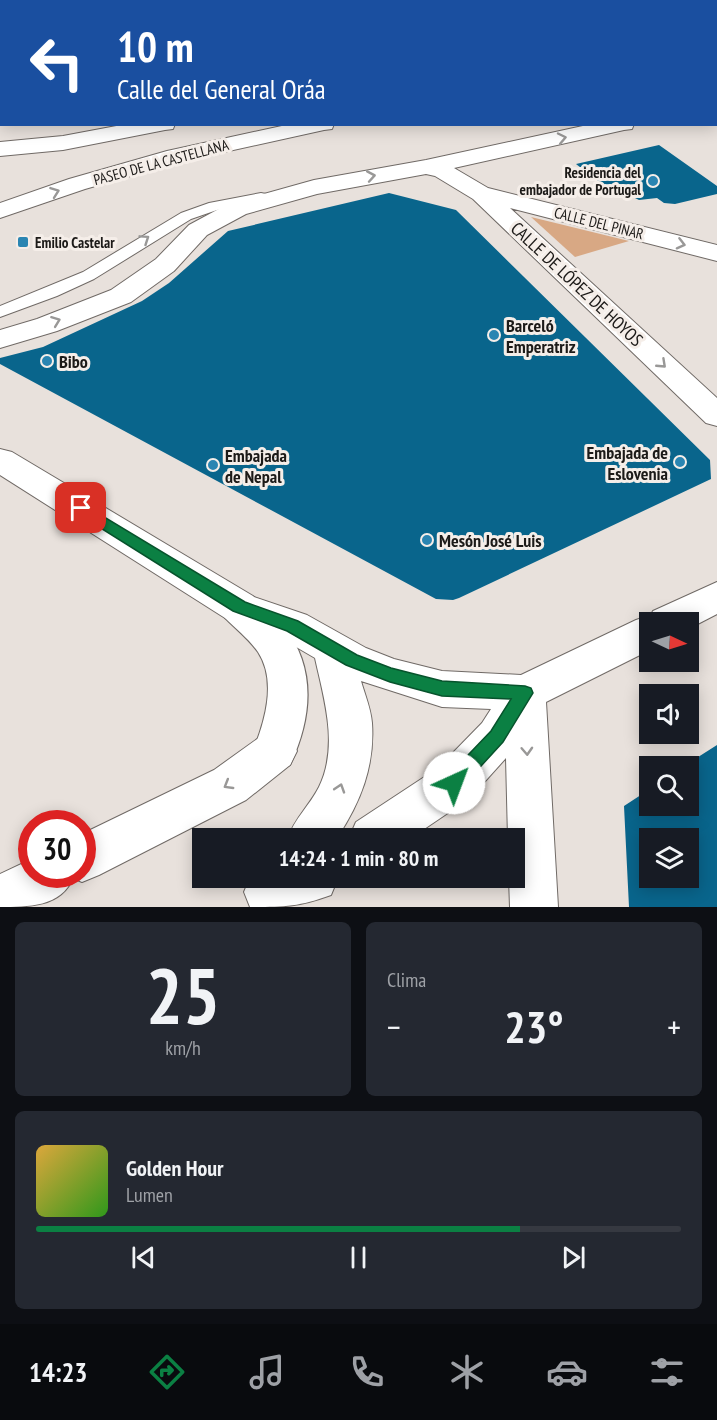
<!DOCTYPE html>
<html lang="es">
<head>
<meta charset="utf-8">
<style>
	body { margin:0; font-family:"PT Sans Narrow",sans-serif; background:#242831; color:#f1f3f6; height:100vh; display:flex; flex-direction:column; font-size:22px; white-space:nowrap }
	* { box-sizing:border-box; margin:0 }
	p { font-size:20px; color:#9ea1a6 }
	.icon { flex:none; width:33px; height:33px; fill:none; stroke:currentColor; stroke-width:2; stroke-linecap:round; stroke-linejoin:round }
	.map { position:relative; height:907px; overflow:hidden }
	.sheet { display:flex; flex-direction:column; gap:15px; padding:15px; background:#0d0f14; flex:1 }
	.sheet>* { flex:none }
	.banner { position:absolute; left:0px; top:0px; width:717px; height:126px; box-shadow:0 3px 15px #0003; background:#1a4fa0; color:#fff; overflow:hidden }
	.needle { width:39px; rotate:94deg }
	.fabs { position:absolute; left:639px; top:612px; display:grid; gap:12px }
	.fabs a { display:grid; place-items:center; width:60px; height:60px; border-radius:0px; background:#171b24; box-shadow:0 3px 15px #0003; font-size:30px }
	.speed { position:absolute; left:18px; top:810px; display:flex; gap:12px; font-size:30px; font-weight:700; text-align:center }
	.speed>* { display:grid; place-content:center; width:78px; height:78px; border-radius:50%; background:#171b24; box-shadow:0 3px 15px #0003; line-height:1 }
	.speed .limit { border:9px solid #d22; background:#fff; color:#111 }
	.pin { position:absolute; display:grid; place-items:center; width:51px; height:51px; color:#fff; margin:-26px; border-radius:12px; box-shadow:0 3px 9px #0006 }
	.me { position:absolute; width:66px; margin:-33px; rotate:43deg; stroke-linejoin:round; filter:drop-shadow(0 0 4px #0008) }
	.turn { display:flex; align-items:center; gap:21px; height:126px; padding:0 18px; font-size:27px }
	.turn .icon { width:78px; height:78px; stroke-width:2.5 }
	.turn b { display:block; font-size:42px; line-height:51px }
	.big { font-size:45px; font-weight:800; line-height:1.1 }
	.sheet .card { flex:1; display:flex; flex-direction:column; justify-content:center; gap:9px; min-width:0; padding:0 21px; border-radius:9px; background:#242831 }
	.sheet .dial { align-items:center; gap:0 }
	.dial b { font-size:78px; line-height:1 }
	.song { display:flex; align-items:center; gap:18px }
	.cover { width:72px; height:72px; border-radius:9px; background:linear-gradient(135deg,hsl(40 70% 55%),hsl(110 70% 35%)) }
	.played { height:6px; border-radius:3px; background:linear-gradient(90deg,#0b8043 75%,#363941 75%) }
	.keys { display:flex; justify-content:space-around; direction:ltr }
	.heat { display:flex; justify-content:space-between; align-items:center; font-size:33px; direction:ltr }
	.sheet .tiles { flex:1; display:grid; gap:15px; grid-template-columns:1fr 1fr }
	.card:last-child { grid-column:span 2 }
	.trip { position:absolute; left:192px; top:828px; width:333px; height:60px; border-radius:0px; background:#171b24; box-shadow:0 3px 15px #0003; font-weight:800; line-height:60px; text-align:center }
	.dock { display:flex; height:96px; justify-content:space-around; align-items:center; background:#090b0e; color:#9ea1a6 }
	.dock .icon { width:42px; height:42px }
	.dock .on { color:#0b8043 }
	.dock b { font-size:27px; color:#f1f3f6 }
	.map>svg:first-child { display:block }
	.green { fill:#d8a884 }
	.building { fill:#09658c; fill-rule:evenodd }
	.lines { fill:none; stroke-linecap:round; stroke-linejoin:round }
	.service-casing { stroke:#706a66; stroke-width:2 }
	.minor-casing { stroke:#706a66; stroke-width:2 }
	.tertiary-casing { stroke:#706a66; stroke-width:2 }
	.trunk-casing { stroke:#706a66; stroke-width:2 }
	.service { fill:#fff; fill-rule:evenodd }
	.minor { fill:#fff; fill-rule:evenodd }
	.tertiary { fill:#fff; fill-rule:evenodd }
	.trunk { fill:#fff; fill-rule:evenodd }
	.oneway { stroke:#999897 }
	.route { fill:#0b8043; stroke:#07532c; stroke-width:1.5 }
	.poi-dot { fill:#2a85b2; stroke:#f5eee9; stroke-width:2 }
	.labels { text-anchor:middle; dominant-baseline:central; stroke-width:6; stroke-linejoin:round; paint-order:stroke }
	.far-street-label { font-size:15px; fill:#1c1a18; stroke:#f5eee9 }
	.far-poi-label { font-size:15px; font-weight:bold; fill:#1c1a18; stroke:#f5eee9; text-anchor:end }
	.street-label { font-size:18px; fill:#1c1a18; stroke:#f5eee9 }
	.poi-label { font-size:18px; font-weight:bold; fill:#1c1a18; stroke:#f5eee9; text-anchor:start }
</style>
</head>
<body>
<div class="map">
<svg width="717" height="907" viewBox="0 0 717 907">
	<rect width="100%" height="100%" fill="#e8e1dc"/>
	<path class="green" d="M 531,217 L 629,241 L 575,257 Z"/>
	<path class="building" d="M 659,145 L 717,186 L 717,194 L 675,204 L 664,203 L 657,198 L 639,200 L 621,191 L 613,193 L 576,164 Z
		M 389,193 L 456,210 L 710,460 L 711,479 L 459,598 L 453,600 L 436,599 L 0,364 L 0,358 L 43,347 L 142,301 L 169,283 L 228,231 Z
		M 717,745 L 717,907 L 629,907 L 624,806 L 650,789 L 650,806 L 688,806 L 688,766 L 684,766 ZM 650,838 L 688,838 L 688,878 L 650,878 Z"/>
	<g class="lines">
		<g class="service-casing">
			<path id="service" d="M 261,193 L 266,194 L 268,197 L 266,200 L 217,210 L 191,219 L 94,279 L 57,296 L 0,317 L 0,306 L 83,272 L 181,213 L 209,203 Z"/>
		</g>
		<g class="minor-casing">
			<path id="minor" d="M 526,0 L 544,0 L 544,2 L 526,2 Z
				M 592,0 L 617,0 L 591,2 Z
				M 0,80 L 2,80 L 2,92 L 0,92 Z
				M 716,99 L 717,99 L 717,111 L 716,111 Z
				M 592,124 L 634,124 L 632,129 L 624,130 L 454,168 L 488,188 L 717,245 L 717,261 L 510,208 L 717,398 L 717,426 L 706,423 L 473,199 L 435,176 L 426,174 L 317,194 L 246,214 L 207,235 L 174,271 L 131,302 L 57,331 L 0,348 L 0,330 L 37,319 L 111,290 L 156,259 L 189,225 L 228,204 L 314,180 L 426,160 Z
				M 717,582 L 717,614 L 688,629 L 688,622 L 650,622 L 650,650 L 546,702 L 558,907 L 510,907 L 509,878 L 514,878 L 514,838 L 508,838 L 506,758 L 470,798 L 411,838 L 349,838 L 356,822 L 438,768 L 482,723 L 491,709 L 442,707 L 361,681 C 365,695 371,709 372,723 C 375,767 360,803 337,838 L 288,838 C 294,819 310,805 319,787 C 339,746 324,699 315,658 L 279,637 L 225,618 L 220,607 L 225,596 L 239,592 L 307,615 L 366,648 L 394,659 L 442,671 L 521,675 L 636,620 L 651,615 L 653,611 Z
				M 275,731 L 290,737 L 297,751 L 290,765 L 246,800 L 99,875 L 82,882 L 73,878 C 61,907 28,907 0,907 L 0,874 L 32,859 L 32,874 L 82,874 L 82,834 L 214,770 L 260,737 Z
				M 250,878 L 338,878 L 331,895 C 298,907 284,907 250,907 L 244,892 Z"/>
		</g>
		<g class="tertiary-casing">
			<path id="tertiary" d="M 0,11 L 2,11 L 0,23 Z
				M 0,449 L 12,452 L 253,596 C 263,606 274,614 283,625 C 317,668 312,718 290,765 L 275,771 L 260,765 L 253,751 C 265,721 277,681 258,652 C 249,639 236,629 225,618 L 0,475 Z"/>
		</g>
		<g class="trunk-casing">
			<path id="trunk" d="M 716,17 L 717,17 L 717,27 L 716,27 Z
				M 717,43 L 717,55 L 716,55 L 716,44 Z
				M 127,124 L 175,124 L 173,129 L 165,130 L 63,150 L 0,156 L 0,142 L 63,136 Z
				M 291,124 L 334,124 L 332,129 L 324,130 L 179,162 L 85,189 L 0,218 L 0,203 L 69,179 L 167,151 Z"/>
		</g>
		<use href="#service" class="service"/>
		<use href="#minor" class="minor"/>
		<use href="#tertiary" class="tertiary"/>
		<use href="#trunk" class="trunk"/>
	</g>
	<defs><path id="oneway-chevron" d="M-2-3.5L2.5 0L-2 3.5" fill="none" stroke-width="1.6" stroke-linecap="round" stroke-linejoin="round" transform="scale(1.5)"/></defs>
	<g class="oneway">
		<use href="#oneway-chevron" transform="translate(562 138) rotate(-12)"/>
		<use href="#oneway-chevron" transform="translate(371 176) rotate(-10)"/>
		<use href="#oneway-chevron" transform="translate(55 192) rotate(-20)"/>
		<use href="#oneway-chevron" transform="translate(145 239) rotate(-34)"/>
		<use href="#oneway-chevron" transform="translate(681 244) rotate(14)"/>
		<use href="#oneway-chevron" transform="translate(56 321) rotate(-21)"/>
		<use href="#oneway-chevron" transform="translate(662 364) rotate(43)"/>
		<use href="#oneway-chevron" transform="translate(527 751) rotate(87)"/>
		<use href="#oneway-chevron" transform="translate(228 785) rotate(149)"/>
		<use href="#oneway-chevron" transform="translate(340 788) rotate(-72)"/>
	</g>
	<path class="route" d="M 81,503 L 245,602 L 298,621 L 357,655 L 391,668 L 442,681 L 525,686 L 531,688 L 533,693 L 503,742 L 460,789 L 454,792 L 447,789 L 445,783 L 447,777 L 491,731 L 511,699 L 442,696 L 390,682 L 346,665 L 287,631 L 233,611 L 75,512 L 73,508 L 75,504 Z"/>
	<g class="poi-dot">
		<circle cx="653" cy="181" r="6"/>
		<rect x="17" y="236" width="12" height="12" rx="3"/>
		<circle cx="494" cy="335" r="6"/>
		<circle cx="47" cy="361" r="6"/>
		<circle cx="680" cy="462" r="6"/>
		<circle cx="213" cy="465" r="6"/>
		<circle cx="427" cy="540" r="6"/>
	</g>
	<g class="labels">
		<g class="far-street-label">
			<text transform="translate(161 162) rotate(-15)">PASEO DE LA CASTELLANA</text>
			<text transform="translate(599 223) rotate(14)">CALLE DEL PINAR</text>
		</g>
		<g class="far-poi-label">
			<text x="641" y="172">Residencia del<tspan x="641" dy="17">embajador de Portugal</tspan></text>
			<text x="35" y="242" text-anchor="start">Emilio Castelar</text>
		</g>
		<g class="street-label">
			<text transform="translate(577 284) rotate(43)">CALLE DE LÓPEZ DE HOYOS</text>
		</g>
		<g class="poi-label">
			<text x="506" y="325">Barceló<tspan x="506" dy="21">Emperatriz</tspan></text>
			<text x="59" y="361">Bibo</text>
			<text x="668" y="452" text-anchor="end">Embajada de<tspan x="668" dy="21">Eslovenia</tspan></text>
			<text x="225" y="455">Embajada<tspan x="225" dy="21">de Nepal</tspan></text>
			<text x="439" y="540">Mesón José Luis</text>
		</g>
	</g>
</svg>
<div class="fabs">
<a><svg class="needle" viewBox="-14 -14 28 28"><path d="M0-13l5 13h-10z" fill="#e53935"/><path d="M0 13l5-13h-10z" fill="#9ea1a6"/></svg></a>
<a><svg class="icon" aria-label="sound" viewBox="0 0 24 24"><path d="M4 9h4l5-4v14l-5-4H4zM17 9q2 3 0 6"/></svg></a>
<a><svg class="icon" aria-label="search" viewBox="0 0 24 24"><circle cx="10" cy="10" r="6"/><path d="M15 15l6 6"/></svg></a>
<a><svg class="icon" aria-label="layers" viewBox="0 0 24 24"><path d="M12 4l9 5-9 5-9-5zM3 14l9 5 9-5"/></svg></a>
</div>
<div class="speed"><div class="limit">30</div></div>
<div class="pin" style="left:81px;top:508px;background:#d93025"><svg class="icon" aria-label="arrive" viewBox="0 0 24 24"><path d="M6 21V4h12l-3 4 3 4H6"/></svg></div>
<svg class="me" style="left:454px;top:783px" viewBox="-20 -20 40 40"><circle r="19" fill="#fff"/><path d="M0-13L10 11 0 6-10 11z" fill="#0b8043"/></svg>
<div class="trip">14:24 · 1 min · 80 m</div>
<div class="banner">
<div class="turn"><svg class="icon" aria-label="left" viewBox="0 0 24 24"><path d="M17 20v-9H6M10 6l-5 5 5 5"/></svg><div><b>10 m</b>Calle del General Oráa</div></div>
</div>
</div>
<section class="sheet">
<div class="tiles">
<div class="card dial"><b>25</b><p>km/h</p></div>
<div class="card"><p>Clima</p>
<div class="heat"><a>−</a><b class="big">23°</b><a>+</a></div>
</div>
<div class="card">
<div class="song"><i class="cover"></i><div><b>Golden Hour</b><p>Lumen</p></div></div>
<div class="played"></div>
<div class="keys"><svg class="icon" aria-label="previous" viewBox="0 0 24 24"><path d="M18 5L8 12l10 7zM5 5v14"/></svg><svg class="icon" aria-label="pause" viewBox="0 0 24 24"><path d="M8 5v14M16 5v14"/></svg><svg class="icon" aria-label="next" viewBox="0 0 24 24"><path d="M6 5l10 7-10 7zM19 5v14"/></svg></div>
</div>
</div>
</section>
<nav class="dock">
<b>14:23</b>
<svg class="icon on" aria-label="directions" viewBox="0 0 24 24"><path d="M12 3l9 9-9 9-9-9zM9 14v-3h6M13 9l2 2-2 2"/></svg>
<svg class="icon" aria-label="music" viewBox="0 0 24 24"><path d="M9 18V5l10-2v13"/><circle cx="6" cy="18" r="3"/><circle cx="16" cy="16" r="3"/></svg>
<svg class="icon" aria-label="phone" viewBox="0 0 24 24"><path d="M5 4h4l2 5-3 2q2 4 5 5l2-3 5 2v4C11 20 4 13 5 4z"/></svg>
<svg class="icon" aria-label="climate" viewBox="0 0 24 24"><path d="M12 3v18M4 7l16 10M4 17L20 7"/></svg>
<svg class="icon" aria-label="car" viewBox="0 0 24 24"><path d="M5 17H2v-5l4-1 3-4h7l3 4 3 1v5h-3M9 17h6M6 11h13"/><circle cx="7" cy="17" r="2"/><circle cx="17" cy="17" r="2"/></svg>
<svg class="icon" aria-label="filters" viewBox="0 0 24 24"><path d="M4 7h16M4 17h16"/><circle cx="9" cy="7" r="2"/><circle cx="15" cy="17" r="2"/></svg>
</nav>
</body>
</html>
